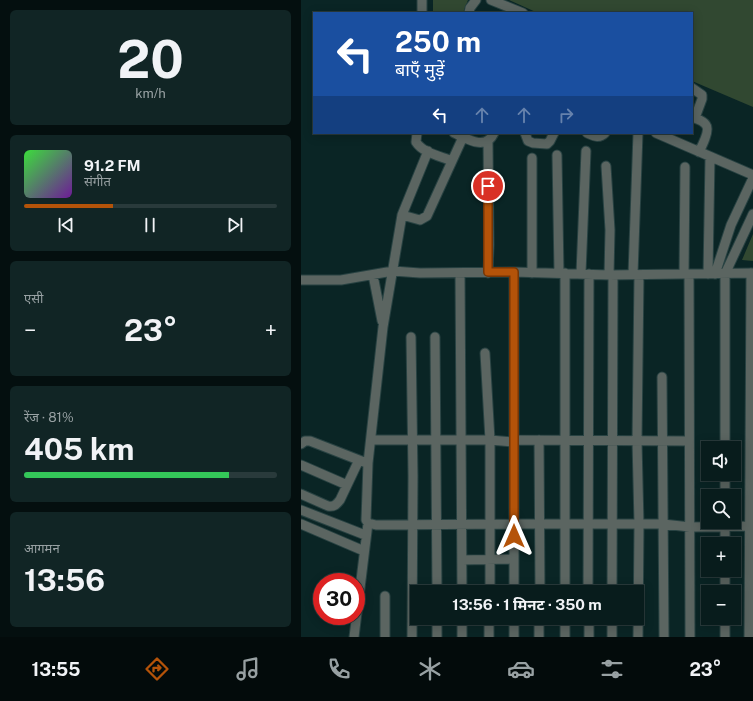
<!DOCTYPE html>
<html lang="hi">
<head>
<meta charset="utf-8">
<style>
	body { margin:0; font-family:"Public Sans","Noto Sans Devanagari",sans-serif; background:#112525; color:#f1f3f6; height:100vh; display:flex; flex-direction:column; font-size:15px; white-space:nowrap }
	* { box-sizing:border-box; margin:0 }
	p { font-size:13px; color:#98a1a3 }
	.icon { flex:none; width:22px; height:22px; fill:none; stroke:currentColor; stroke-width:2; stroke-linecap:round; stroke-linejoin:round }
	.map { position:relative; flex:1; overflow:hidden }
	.details { display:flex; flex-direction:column; gap:10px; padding:10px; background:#040f0f; width:301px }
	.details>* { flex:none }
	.top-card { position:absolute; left:12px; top:12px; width:380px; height:122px; border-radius:0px; box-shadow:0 2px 10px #0003,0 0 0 1px #293a3b; background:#1a4fa0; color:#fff; overflow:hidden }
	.buttons { position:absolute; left:400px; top:441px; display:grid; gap:8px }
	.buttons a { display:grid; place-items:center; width:40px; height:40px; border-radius:0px; background:#081c1c; box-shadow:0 2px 10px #0003,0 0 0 1px #293a3b; font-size:20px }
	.speed { position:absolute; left:12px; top:573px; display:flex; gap:8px; font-size:20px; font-weight:700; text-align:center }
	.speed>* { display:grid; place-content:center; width:52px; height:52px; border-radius:50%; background:#081c1c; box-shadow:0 2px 10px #0003,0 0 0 1px #293a3b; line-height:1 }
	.speed .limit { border:6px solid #d22; background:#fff; color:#111 }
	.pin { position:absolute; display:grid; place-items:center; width:34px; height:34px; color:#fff; margin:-17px; border:2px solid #fff; border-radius:50%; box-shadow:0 1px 4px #0007 }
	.me { position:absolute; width:44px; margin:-22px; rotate:0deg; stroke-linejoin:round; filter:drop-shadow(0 0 3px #0008) }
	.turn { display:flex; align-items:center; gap:14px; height:84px; padding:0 16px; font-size:18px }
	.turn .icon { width:52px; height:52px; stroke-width:2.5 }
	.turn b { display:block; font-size:28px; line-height:34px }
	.lanes { display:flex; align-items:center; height:38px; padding:0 16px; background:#0003; justify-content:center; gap:20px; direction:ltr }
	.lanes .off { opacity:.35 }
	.big { font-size:30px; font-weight:700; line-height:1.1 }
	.details .tile { flex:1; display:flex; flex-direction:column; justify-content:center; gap:6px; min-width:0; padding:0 14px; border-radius:6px; background:#112525 }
	.details .dial { align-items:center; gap:0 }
	.dial b { font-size:52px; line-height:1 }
	.song { display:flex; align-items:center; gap:12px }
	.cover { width:48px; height:48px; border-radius:6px; background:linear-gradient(135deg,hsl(120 70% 55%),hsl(280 70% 35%)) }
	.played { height:4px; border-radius:2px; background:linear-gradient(90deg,#b45309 35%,#293a3b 35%) }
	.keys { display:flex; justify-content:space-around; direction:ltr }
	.heat { display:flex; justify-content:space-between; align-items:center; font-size:22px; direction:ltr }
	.charge { height:6px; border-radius:3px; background:linear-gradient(90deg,#34c759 81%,#293a3b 0) }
	.trip { position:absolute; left:109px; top:585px; width:234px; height:40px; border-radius:0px; background:#081c1c; box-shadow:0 2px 10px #0003,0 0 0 1px #293a3b; font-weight:700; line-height:40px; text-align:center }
	.tabs { display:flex; height:64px; justify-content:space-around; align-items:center; background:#030b0b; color:#98a1a3 }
	.tabs .icon { width:28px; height:28px }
	.tabs .on { color:#b45309 }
	.tabs b { font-size:18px; color:#f1f3f6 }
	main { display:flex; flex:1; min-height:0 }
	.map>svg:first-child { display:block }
	.green { fill:#314831 }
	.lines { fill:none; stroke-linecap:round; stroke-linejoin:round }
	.minor-casing { stroke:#284242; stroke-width:11 }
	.minor { stroke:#5b6561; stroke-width:9 }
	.route-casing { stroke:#753606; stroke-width:10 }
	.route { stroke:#b45309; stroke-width:7 }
</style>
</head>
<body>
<main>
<section class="details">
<div class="tile dial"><b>20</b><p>km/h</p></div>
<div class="tile">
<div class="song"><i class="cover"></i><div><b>91.2 FM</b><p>संगीत</p></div></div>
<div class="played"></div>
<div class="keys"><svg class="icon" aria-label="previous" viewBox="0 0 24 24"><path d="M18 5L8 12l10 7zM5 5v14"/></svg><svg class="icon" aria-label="pause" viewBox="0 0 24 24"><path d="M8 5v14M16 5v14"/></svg><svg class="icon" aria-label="next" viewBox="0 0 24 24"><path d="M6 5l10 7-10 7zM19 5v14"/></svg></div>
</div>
<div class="tile"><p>एसी</p>
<div class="heat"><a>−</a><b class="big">23°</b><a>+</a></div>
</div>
<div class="tile"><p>रेंज · 81%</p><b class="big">405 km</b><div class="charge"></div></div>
<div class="tile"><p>आगमन</p><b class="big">13:56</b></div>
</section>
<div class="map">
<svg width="452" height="637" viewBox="0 0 452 637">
	<rect width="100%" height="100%" fill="#0a2525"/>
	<path class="green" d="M 132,0 L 167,0 L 162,13 L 132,13 Z
		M 208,0 L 452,0 L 452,107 L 391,81 L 391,13 L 237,13 Z
		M 452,234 L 452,261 L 441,260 Z"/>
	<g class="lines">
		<g class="minor-casing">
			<path id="minor" d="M 121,0 L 121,13
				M 190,0 L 222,13
				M 168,13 L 169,8 L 175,0
				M 391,88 L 401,95 L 401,99 L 394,118
				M 391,117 C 395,119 402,120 405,125 C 409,130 401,146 398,152
				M 116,133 L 115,142 C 122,153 139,156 151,161
				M 153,133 C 166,139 185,151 193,133
				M 224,133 L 227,141 L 232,143 L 246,144 L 249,141 L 253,133
				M 286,133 C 293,136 298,139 304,133
				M 355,133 L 452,175
				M 162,137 L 126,216 L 119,220 L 101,215 L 82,327 L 67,463 L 65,520 L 67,523 L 75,525 L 213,524 L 362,524 L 389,527 L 452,526
				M 187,142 L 188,245 L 187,273
				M 256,155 L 258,273
				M 305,166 L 309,230 L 308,275
				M 101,215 L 127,151
				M 159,273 L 161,592
				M 231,273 L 231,158
				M 280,273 L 285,151
				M 332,274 L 337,133
				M 383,274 L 384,167
				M 388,274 L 389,637
				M 407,274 L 409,157
				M 414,274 L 430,225 L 452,178
				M 72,275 L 81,321
				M 0,280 L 40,280 L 92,271 L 119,273 L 213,272 L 308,275 L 452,273
				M 110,337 L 112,476 L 111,637
				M 134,337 L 136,592
				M 184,353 L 189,440 L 189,592
				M 361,377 L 363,637
				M 70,440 L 189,440 L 213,442 L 218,440 L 387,441
				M 238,440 L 239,592
				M 0,444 L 4,441 L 9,441 L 63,462
				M 424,448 L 424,274 L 452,214
				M 0,465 L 46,485
				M 0,494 L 27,506 C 33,507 35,505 39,500 L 58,460
				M 424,496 L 424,474
				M 0,510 L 64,535
				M 424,522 L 424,544
				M 0,524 L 63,551
				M 161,560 L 213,559
				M 424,570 L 424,592
				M 213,592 L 213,272
				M 264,592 L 264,273
				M 287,592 L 288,274
				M 311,592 L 312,275
				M 84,596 L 84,637
				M 136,618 L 136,637
				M 161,618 L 161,637
				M 213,618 L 213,637
				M 264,618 L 264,637
				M 288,618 L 288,637
				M 424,618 L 424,637
				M 53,637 L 67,523
				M 188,637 L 188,618
				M 238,637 L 238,618
				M 311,637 L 311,618
				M 337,637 L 338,524 L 336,441 L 338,275
				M 448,637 L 450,273"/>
		</g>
		<use href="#minor" class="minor"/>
	</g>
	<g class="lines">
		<g class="route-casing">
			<path id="route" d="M 187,186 L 187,272 L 213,272 L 213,536"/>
		</g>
		<use href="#route" class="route"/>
	</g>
</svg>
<div class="buttons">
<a><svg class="icon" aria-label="sound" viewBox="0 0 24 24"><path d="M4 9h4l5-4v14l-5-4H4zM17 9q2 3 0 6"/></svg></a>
<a><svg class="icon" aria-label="search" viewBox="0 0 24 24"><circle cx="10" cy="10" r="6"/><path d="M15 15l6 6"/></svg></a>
<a>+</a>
<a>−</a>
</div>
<div class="speed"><div class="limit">30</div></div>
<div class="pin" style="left:187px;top:186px;background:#d93025"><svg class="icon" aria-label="arrive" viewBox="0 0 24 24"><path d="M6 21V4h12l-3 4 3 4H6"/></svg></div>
<svg class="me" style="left:213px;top:536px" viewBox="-20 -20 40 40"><path d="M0-17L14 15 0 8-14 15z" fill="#b45309" stroke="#fff" stroke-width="4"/></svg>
<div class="trip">13:56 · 1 मिनट · 350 m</div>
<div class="top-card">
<div class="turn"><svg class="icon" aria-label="left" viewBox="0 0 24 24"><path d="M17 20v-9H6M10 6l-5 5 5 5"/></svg><div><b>250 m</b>बाएँ मुड़ें</div></div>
<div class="lanes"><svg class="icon" aria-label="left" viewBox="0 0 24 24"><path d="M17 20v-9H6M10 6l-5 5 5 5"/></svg><svg class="icon off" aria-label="ahead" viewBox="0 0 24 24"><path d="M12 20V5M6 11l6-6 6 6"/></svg><svg class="icon off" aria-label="ahead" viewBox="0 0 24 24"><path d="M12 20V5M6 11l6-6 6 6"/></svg><svg class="icon off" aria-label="right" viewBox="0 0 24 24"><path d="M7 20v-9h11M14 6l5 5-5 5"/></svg></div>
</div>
</div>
</main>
<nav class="tabs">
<b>13:55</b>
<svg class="icon on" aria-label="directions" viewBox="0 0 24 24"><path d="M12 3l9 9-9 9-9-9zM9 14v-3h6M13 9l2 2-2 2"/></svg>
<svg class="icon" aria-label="music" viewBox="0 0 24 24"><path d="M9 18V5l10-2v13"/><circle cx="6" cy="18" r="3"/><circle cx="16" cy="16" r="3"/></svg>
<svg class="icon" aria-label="phone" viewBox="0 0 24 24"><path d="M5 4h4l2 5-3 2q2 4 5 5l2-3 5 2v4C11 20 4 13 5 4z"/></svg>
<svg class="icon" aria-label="climate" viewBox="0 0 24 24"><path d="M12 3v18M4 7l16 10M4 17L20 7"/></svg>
<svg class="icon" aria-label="car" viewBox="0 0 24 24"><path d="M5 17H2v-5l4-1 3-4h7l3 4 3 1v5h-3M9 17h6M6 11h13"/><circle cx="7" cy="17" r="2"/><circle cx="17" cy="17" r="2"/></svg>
<svg class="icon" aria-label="filters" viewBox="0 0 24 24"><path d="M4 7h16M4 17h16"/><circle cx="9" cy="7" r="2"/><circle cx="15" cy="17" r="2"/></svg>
<b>23°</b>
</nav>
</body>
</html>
